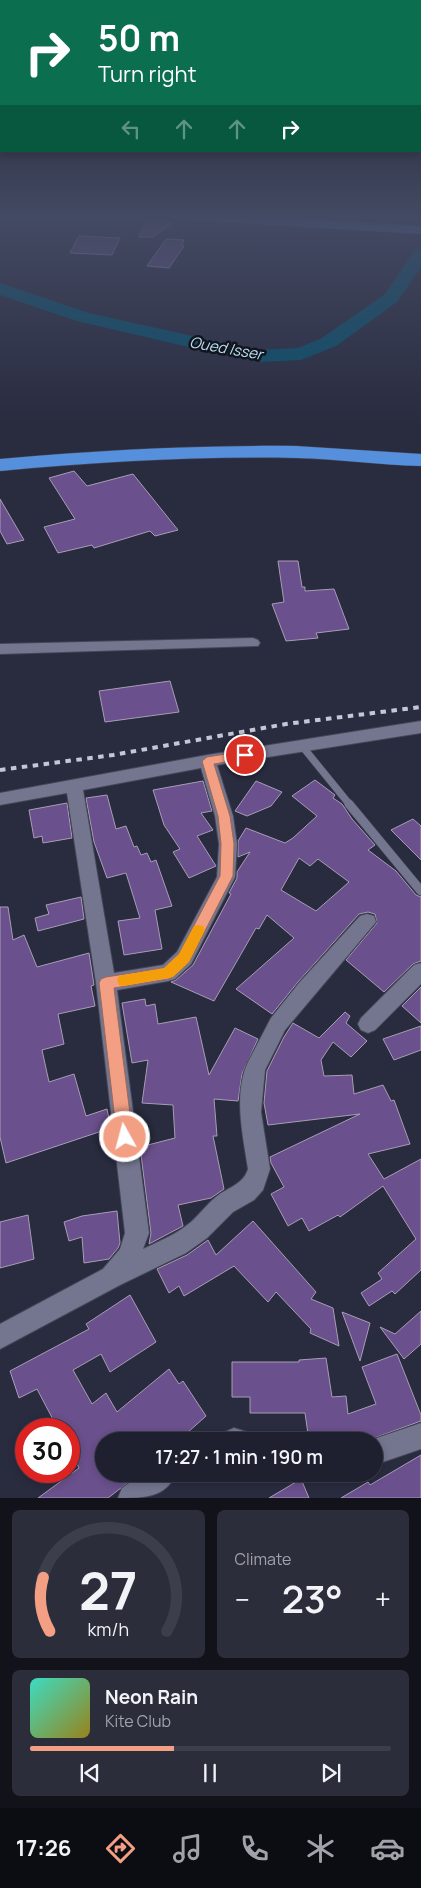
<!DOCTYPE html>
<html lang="en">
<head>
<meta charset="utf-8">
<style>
	body { margin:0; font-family:Manrope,sans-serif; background:#2c2d3b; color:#f1f3f6; height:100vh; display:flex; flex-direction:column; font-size:19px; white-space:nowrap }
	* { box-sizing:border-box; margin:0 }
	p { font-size:16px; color:#a1a3aa }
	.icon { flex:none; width:28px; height:28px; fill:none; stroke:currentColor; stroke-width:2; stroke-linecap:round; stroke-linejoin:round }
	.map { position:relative; height:1498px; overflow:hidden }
	.panel { display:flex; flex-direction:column; gap:12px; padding:12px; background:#11121a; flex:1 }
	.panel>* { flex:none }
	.banner { position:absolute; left:0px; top:0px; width:421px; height:152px; box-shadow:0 2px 8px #0003,0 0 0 1px #3c3e4b; background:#0b6e4f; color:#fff; overflow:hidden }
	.speed { position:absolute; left:15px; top:1418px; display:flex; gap:10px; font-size:25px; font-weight:700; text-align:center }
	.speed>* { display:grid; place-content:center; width:65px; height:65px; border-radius:50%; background:#1f202f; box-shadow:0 2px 8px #0003,0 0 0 1px #3c3e4b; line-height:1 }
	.speed .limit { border:8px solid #d22; background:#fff; color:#111 }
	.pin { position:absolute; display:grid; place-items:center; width:42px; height:42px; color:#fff; margin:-21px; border:2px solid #fff; border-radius:50%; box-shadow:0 1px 5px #0007 }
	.me { position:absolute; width:55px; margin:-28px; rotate:353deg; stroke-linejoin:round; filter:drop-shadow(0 0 4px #0008) }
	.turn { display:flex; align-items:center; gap:18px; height:105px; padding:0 15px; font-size:22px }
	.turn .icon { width:65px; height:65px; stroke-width:2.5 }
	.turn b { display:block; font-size:35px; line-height:42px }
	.lanes { display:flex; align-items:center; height:48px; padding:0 15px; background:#0003; justify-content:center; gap:25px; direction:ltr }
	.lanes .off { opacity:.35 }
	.big { font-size:38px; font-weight:600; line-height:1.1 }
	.panel .card { flex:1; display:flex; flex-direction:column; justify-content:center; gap:8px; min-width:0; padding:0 18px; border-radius:8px; background:#2c2d3b }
	.panel .dial { align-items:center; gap:0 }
	.dial svg { height:130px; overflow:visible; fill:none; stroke:#3c3e4b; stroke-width:7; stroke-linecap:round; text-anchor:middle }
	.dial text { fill:#f1f3f6; stroke:none }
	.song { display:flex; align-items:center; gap:15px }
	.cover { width:60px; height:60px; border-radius:8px; background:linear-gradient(135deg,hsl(170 70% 55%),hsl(50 70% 35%)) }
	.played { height:5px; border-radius:2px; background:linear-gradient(90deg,#f39f84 40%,#3c3e4b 40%) }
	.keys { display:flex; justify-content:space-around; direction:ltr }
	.heat { display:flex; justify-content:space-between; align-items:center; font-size:28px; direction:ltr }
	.panel .tiles { flex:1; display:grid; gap:12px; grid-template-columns:1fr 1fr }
	.card:last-child { grid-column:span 2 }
	.trip { position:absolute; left:95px; top:1432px; width:288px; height:50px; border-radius:25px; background:#1f202f; box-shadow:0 2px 8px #0003,0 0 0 1px #3c3e4b; font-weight:600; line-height:50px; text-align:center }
	.menu { display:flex; height:80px; justify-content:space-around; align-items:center; background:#0c0d13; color:#a1a3aa }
	.menu .icon { width:35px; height:35px }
	.menu .selected { color:#f39f84 }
	.menu b { font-size:22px; color:#f1f3f6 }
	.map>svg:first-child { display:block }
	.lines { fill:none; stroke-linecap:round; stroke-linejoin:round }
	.river { fill:#074f6b; fill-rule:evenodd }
	.building { fill:#6a508c; stroke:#a79db5; fill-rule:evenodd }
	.lane-far1-casing { stroke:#454657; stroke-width:8 }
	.lane-casing { stroke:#454657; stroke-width:10 }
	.street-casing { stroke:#454657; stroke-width:2 }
	.highway-casing { stroke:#454657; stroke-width:1 }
	.lane-far1 { stroke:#73768e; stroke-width:7 }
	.lane { stroke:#73768e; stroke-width:9 }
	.street { fill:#73768e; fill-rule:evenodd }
	.highway { fill:#5690dc; fill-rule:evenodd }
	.rail { stroke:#c5c7d7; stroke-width:4; stroke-dasharray:5.5 5.5; stroke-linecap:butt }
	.route { fill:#f39f84; stroke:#9e6756 }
	.slow { fill:#f59e0b }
	.labels { text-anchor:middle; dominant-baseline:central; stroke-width:5; stroke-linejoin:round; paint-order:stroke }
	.far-water-label { font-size:15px; font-style:italic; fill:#b7dff4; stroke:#13141d }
</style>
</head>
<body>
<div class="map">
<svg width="421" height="1498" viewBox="0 0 421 1498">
	<rect width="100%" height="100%" fill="#292b3f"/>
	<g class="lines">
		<path class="river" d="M 421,249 L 421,267 L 397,302 L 336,346 L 301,360 L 259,362 L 206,351 L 77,321 L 0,295 L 0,283 L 89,313 L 206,339 L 259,350 L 298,348 L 322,338 L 385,294 L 415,250 Z"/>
	</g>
	<path class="building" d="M 146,221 L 173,223 L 153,237 L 139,237 Z
		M 79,236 L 120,238 L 112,255 L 70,253 Z
		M 166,239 L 184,240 L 182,245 L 184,246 L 169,268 L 147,266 Z
		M 74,471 L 87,486 L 133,474 L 178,530 L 155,536 L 150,531 L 94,548 L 92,545 L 58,553 L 44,527 L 75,519 L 49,478 Z
		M 0,499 L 24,540 L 7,544 L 0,531 Z
		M 278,561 L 298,561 L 302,587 L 305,587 L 305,591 L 334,589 L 349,629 L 316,633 L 318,638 L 286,641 L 272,604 L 284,602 Z
		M 170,681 L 179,712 L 105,722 L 99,691 Z
		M 315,780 L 335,795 L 333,798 L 342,804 L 352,819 L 375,845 L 368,850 L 396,871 L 416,895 L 421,897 L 421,961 L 413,964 L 384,992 L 346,960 L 377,923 L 375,914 L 368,912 L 359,914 L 298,982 L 272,1014 L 236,989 L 294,938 L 267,915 L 259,929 L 256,928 L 214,1001 L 171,982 L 176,980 L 193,965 L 231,894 L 229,893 L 237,878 L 237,872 L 250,852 L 238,857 L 238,841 L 246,828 L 285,843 L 293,838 L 317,816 L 292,796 ZM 299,858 L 310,866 L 318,859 L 349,882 L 316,911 L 281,890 Z
		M 203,781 L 212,811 L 201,813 L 213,830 L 197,836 L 216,866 L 189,878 L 173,852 L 180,849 L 164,825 L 153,790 Z
		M 256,781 L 282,792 L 271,806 L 247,816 L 235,811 Z
		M 107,795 L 116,829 L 126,826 L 134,847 L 137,846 L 141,855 L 147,853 L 151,862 L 156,860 L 172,906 L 155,910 L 162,949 L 124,955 L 118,921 L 140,918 L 126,873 L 107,878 L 94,842 L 86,798 Z
		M 67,803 L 72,838 L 43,843 L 42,836 L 34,838 L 29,810 Z
		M 413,819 L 421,826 L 421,860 L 391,830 Z
		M 81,897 L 84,919 L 38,931 L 35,918 L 49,914 L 46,905 Z
		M 0,907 L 8,907 L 13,940 L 24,935 L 37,967 L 89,953 L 94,985 L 91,986 L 95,1006 L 58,1014 L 64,1044 L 42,1050 L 49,1082 L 74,1074 L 86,1116 L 107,1109 L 111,1128 L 6,1163 L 0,1137 Z
		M 421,987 L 421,1023 L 402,1006 Z
		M 145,999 L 146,1006 L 155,1004 L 158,1024 L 196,1017 L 209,1075 L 235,1028 L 258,1039 L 242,1074 L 238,1101 L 214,1099 L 217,1136 L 213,1136 L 224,1189 L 211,1198 L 178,1205 L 183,1226 L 149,1244 L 151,1233 L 140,1147 L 175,1138 L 173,1105 L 142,1103 L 148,1060 L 132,1063 L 122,1003 Z
		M 345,1012 L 350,1016 L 346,1023 L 367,1041 L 351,1057 L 333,1042 L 321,1060 L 324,1076 L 352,1075 L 354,1094 L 383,1085 L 391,1101 L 394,1100 L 410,1144 L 368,1154 L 384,1179 L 421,1159 L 421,1270 L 395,1294 L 392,1291 L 369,1306 L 361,1293 L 382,1279 L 378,1273 L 416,1239 L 383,1186 L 340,1217 L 338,1215 L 309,1231 L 302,1218 L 288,1226 L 271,1194 L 284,1187 L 271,1163 L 270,1157 L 360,1114 L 268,1125 L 264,1103 L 267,1071 L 284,1037 L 293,1023 L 319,1038 Z
		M 421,1026 L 421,1050 L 394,1060 L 383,1039 Z
		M 117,1211 L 120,1243 L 118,1248 L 109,1259 L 84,1263 L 82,1237 L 69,1241 L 64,1222 L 82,1216 Z
		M 28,1215 L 34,1259 L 0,1268 L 0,1222 Z
		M 253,1221 L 316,1292 L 311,1299 L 333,1308 L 339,1346 L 310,1333 L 311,1329 L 276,1292 L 268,1302 L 234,1266 L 184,1296 L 179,1286 L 169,1293 L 157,1269 L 187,1255 L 208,1240 L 216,1255 Z
		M 130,1295 L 156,1342 L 110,1372 L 101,1354 L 73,1370 L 92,1404 L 106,1393 L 117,1412 L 169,1369 L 179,1384 L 183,1381 L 206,1416 L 178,1441 L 104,1441 L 104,1474 L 139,1474 L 108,1498 L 38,1498 L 79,1468 L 69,1449 L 69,1429 L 58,1429 L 37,1389 L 19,1398 L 10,1371 L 89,1329 L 86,1324 Z
		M 421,1311 L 421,1344 L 404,1359 L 380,1327 L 395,1334 Z
		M 342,1312 L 370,1323 L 360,1361 Z
		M 397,1354 L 421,1415 L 421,1421 L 366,1441 L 309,1441 L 305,1413 L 250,1413 L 250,1397 L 232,1397 L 232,1362 L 299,1362 L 299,1360 L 326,1358 L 332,1397 L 346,1396 L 348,1414 L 376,1404 L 362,1367 Z
		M 421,1455 L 421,1498 L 341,1498 L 368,1482 L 370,1485 Z
		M 301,1479 L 309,1498 L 269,1498 Z"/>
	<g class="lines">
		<g class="lane-far1-casing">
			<path id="lane-far1" d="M 302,746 L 350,805"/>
		</g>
		<g class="lane-casing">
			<path id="lane" d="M 349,804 L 421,891"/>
		</g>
		<g class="street-casing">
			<path id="street" d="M 253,638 L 258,640 L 260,643 L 258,646 L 0,654 L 0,644 Z
				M 421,721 L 421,733 L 217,765 L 233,816 L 237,844 L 235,877 L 191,964 L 175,979 L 168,981 L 117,990 L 149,1233 L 143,1249 C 160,1241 177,1234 191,1222 C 200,1214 207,1204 216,1197 C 228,1187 243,1185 248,1169 C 243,1136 233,1094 248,1062 L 271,1018 L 299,983 L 360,916 L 367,914 L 374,916 L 376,922 L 285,1030 L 265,1070 L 261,1112 L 270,1169 L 263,1190 L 254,1200 L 233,1212 L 207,1238 L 186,1253 L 120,1285 L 0,1349 L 0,1324 L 103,1269 L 120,1249 L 125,1233 L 96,983 L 67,793 L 0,805 L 0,793 L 207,755 ZM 201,768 L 215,816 L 219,844 L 217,877 L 177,952 L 163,965 L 114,973 L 83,790 Z
				M 421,963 L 421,984 L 375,1030 L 368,1033 L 361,1030 L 358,1024 L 361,1018 L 414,965 Z
				M 421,1423 L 421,1449 L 374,1465 L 374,1441 L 368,1441 Z
				M 234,1428 L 247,1432 L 251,1441 L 221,1441 L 225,1432 Z
				M 142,1474 L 176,1474 C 165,1498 144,1498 118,1498 L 122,1488 Z"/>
		</g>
		<g class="highway-casing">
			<path id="highway" d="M 185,216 L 258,216 L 421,226 L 421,234 L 192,220 L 187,219 Z
				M 296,446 L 421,454 L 421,466 C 379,465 338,459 296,458 C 197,456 98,462 0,471 L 0,459 C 99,450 197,445 296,446 Z"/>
		</g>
		<use href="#lane-far1" class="lane-far1"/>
		<use href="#lane" class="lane"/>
		<use href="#street" class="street"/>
		<use href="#highway" class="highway"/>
		<path class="rail" d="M 0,770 L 113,755 L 286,724 L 421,707"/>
	</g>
	<linearGradient id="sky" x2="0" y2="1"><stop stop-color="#171823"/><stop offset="0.51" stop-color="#434a63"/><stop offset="1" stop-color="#434a63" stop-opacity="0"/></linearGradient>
	<rect width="421" height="425" fill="url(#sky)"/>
	<path class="route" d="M 245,751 L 249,752 L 251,755 L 249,758 L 214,764 L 230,816 L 234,844 L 233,876 L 189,962 L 173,977 L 168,979 L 114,988 L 133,1137 L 131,1142 L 125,1144 L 120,1142 L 117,1137 L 99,983 L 101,979 L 106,977 L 164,968 L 179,954 L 220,876 L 221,844 L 218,816 L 202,761 L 207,757 Z"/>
	<path class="slow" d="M 198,925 L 203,926 L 205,930 L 189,962 L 173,977 L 124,986 L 119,985 L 117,980 L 119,976 L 164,968 L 179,954 L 194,926 Z"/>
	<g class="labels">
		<g class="far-water-label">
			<text transform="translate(226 348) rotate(10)">Oued Isser</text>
		</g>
	</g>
</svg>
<div class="speed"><div class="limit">30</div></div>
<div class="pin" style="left:245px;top:755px;background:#d93025"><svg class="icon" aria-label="arrive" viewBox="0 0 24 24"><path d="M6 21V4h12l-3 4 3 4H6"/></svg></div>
<svg class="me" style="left:125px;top:1137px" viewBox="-20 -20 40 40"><circle r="17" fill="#f39f84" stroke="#fff" stroke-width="3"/><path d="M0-11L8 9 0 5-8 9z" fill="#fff"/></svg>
<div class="trip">17:27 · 1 min · 190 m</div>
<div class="banner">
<div class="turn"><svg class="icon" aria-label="right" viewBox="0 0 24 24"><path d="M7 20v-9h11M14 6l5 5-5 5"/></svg><div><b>50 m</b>Turn right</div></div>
<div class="lanes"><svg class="icon off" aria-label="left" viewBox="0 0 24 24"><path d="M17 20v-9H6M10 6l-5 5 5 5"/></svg><svg class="icon off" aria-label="ahead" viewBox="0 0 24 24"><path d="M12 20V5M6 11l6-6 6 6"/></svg><svg class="icon off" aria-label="ahead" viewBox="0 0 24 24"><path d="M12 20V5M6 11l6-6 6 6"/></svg><svg class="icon" aria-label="right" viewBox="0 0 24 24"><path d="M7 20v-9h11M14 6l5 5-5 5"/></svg></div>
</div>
</div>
<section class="panel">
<div class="tiles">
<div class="card dial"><svg viewBox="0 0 100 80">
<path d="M14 69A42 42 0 1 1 86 69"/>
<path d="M14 69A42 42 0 0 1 10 36" stroke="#f39f84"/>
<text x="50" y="56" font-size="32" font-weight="700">27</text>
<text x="50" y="72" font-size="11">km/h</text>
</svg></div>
<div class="card"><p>Climate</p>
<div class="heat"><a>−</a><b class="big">23°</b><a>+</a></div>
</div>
<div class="card">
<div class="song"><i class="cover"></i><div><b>Neon Rain</b><p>Kite Club</p></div></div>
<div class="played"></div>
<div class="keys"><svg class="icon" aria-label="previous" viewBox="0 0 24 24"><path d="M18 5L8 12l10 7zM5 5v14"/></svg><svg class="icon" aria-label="pause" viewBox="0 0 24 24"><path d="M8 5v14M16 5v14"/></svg><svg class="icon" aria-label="next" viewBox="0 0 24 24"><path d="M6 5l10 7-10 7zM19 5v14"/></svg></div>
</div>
</div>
</section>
<nav class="menu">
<b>17:26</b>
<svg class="icon selected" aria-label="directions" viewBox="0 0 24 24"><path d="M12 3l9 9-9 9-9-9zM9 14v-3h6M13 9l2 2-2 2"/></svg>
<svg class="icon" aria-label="music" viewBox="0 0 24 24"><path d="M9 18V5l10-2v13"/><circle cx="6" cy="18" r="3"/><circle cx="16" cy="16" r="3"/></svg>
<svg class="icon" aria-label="phone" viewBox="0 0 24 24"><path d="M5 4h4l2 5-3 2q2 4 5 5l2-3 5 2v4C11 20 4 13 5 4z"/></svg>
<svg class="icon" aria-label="climate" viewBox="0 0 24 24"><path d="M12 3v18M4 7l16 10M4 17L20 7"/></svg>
<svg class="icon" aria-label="car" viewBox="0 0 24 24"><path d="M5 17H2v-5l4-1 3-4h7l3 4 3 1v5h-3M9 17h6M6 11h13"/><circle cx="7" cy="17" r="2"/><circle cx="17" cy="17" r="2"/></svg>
</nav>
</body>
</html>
